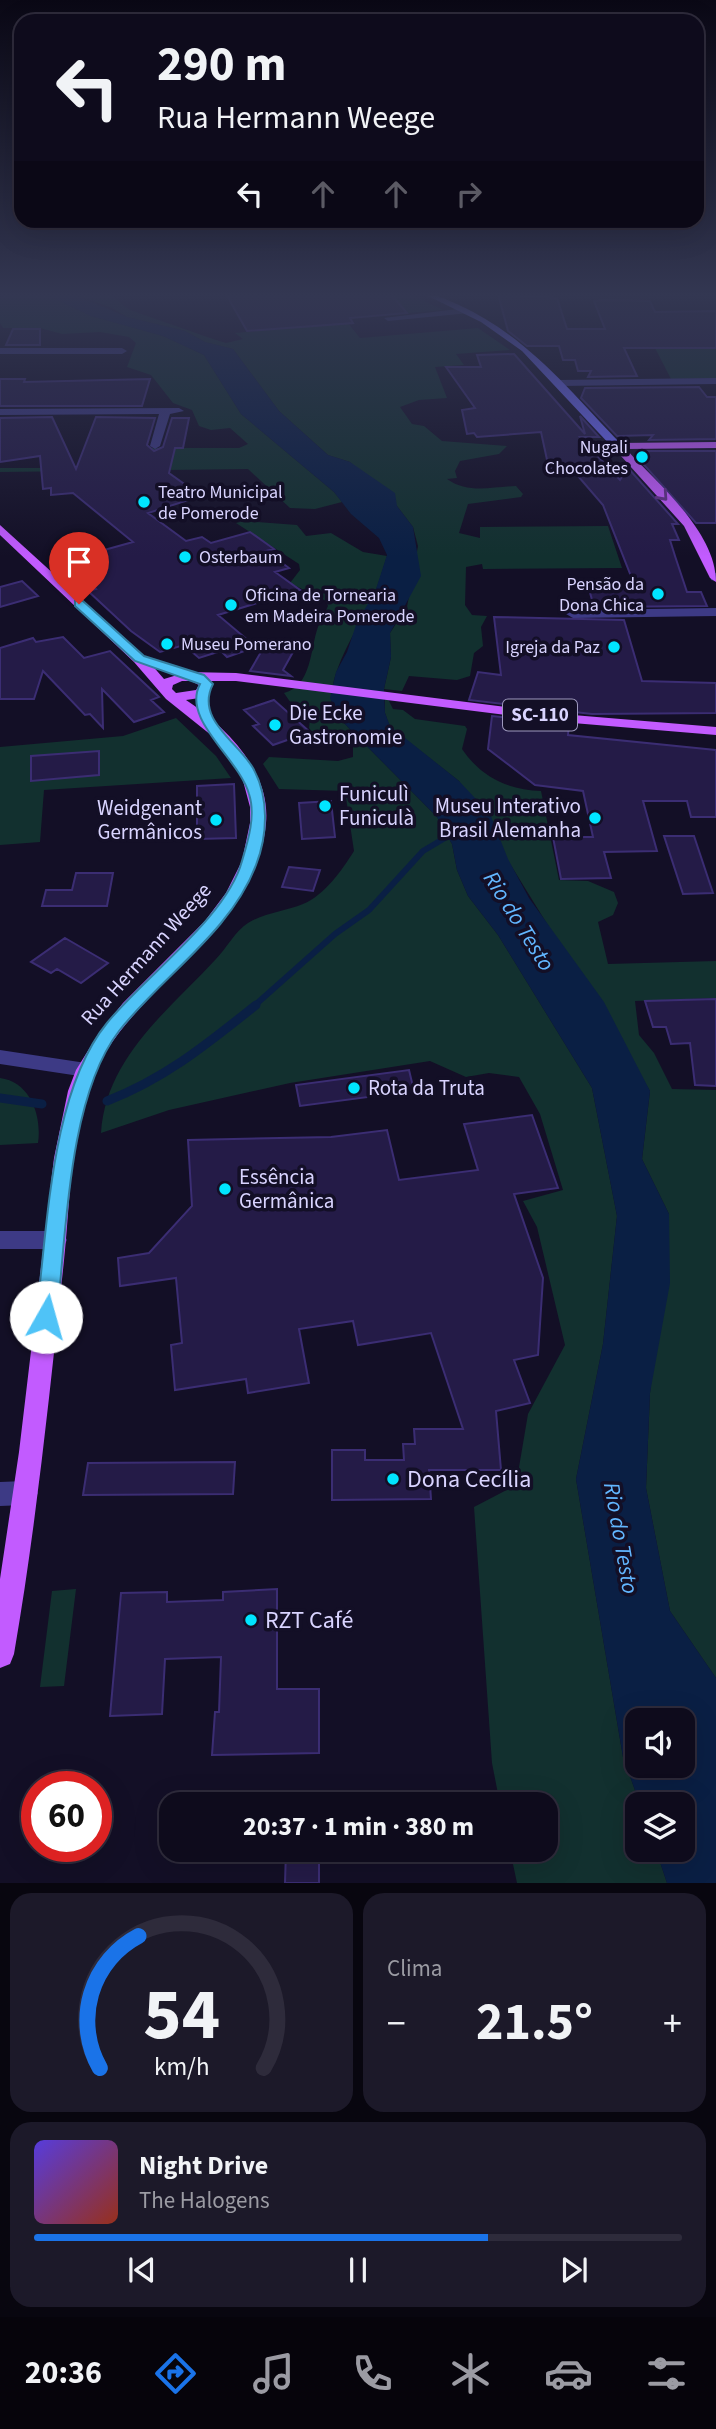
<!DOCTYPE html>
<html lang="pt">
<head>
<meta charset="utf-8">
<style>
	body { margin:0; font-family:"Source Sans 3",sans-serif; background:#1c1929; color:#f1f3f6; height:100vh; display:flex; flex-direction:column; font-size:26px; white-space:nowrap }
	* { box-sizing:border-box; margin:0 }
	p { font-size:23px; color:#9b9ba3 }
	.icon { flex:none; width:38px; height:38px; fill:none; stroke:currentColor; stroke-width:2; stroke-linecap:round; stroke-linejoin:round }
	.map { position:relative; height:1883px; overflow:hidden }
	.panel { display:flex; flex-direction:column; gap:10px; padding:10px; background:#08060f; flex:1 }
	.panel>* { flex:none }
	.guide { position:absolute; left:14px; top:14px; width:690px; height:214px; border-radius:21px; box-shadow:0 7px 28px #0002,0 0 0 2px #2e2b3b; background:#0e0b1c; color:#f1f3f6; overflow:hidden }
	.buttons { position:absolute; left:625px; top:1708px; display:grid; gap:14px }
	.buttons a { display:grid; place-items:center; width:70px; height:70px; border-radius:14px; background:#0e0b1c; box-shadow:0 7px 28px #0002,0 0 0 2px #2e2b3b; font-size:35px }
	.speed { position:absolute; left:21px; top:1771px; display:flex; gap:14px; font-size:35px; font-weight:700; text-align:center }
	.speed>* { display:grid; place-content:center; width:91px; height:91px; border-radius:50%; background:#0e0b1c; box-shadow:0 7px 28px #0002,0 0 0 2px #2e2b3b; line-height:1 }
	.speed .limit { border:10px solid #d22; background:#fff; color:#111 }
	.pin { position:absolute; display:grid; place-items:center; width:60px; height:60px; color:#fff; margin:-72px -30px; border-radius:50% 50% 50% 0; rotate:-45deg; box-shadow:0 0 7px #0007 }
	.pin .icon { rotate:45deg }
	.me { position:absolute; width:77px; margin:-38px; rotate:7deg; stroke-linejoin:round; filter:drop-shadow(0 0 5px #0008) }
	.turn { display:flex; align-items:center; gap:24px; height:147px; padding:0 28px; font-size:32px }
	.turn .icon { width:91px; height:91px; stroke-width:2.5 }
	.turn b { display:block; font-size:49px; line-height:60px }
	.lanes { display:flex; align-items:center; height:66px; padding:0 28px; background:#0003; justify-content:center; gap:35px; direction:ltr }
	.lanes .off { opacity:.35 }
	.big { font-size:52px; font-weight:700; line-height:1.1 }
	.panel .tile { flex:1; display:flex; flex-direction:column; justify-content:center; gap:10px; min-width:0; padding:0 24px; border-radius:21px; background:#1c1929 }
	.panel .dial { align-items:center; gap:0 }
	.dial svg { height:182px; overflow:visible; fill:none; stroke:#2e2b3b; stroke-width:7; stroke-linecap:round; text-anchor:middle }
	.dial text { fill:#f1f3f6; stroke:none }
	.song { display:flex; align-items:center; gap:21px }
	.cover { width:84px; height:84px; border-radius:10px; background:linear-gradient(135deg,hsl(250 70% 55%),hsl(10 70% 35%)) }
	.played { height:7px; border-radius:4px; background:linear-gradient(90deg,#1a73e8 70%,#2e2b3b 70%) }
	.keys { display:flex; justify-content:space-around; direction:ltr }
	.heat { display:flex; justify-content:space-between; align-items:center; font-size:38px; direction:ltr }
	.panel .tiles { flex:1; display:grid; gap:10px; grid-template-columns:1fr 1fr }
	.tile:last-child { grid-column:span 2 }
	.trip { position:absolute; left:159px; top:1792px; width:399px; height:70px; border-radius:21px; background:#0e0b1c; box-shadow:0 7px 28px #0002,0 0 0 2px #2e2b3b; font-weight:700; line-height:70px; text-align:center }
	.dock { display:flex; height:112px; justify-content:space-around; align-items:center; background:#06040b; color:#9b9ba3 }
	.dock .icon { width:49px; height:49px }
	.dock .selected { color:#1a73e8 }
	.dock b { font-size:32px; color:#f1f3f6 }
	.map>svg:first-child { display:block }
	.green { fill:#12302f }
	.water { fill:#0a1f44; fill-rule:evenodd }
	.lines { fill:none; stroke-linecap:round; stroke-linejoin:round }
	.stream-far1 { stroke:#0a1f44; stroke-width:6 }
	.stream { stroke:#0a1f44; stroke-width:9 }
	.building { fill:#241b47; stroke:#3b2d73; stroke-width:2 }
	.minor { fill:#3d3a85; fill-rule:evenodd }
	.tertiary { fill:#3d3a85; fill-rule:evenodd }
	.secondary { fill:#6f6bff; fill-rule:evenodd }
	.primary { fill:#c25bff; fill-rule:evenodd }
	.oneway { stroke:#623188 }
	.route { fill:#4fc3f7; stroke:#337fa1; stroke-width:2 }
	.poi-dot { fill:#00e5ff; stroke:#130f26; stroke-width:2.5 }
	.labels { text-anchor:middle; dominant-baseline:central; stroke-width:7; stroke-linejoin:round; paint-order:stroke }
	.far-poi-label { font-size:18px; fill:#d9d4ff; stroke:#130f26; text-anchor:start }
	.shield { fill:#130f26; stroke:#9e99be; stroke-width:2 }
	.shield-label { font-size:19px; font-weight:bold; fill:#d9d4ff }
	.poi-label { font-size:21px; fill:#d9d4ff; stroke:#130f26; text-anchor:start }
	.street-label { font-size:21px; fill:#d9d4ff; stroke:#130f26 }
	.water-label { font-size:23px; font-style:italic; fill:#62b6ff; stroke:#130f26 }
	.near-poi-label { font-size:24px; fill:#d9d4ff; stroke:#130f26; text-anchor:start }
</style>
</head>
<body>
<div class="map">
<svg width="716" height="1883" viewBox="0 0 716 1883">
	<rect width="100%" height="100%" fill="#130f26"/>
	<path class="green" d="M 10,294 L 45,294 L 91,316 L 163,336 L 204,355 L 241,414 L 334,492 L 342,502 L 315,509 L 290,508 L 248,469 L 0,472 L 0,468 L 170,468 L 147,452 L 148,448 L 239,448 L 248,444 L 230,428 L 211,430 L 199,426 L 192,410 L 173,403 L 151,375 L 127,367 L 136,343 L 129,337 L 100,332 L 62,334 L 40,328 L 3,328 L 0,323 L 0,297 Z
		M 73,294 L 124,294 L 112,296 L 130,310 L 213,339 L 226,343 L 243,339 L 235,333 L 348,323 L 360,338 L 478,328 L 510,350 L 456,354 L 464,365 L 435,367 L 447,398 L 419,400 L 400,407 L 412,424 L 424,426 L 442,441 L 507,446 L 499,454 L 460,461 L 455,471 L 457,478 L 447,479 C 468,494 491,487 516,486 L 523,494 L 521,497 L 468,504 L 459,533 L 480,538 L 480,527 L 608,526 L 622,568 L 483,569 L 482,564 L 466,567 L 465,605 L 472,615 L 487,616 L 481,627 L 483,646 L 474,653 L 470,676 L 457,680 L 409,676 L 402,691 L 384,689 L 391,657 L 390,633 L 407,607 L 418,546 L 413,527 L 397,506 L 350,462 L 328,455 L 279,411 L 233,349 L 205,342 L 185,331 L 127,317 L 112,308 Z
		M 391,294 L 411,294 L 443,310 L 408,313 Z
		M 655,348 L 716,348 L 716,378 L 671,379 Z
		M 244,521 L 297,525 L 306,536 L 331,533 L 363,552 L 387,556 C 382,571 378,587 371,602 C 356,631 334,664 331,697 C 330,702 336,711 338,717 L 437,817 L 452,844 L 457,870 L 468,896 L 498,935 L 592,1088 L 617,1216 L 603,1344 L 576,1479 L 623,1757 L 640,1804 L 637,1804 L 637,1850 L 656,1850 L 667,1883 L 517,1883 L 510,1850 L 546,1850 L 546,1804 L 500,1804 L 492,1763 L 474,1507 L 516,1485 L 528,1414 L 565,1345 L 537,1227 L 523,1201 L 563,1190 L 540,1114 L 519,1077 L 489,1073 L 466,1077 L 430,1061 L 290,1083 L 169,1110 L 101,1133 C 106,1057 169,1010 216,959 C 226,949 236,930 248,923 C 264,913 286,911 303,904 C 325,895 342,870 354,851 L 345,791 L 279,789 L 263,764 L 269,757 L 338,761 L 353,757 L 353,744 L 345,733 L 314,735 L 309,728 L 310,719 L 293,706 L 284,693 C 312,686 310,649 318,627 C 321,620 325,613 328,606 L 326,601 L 290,583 L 300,570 L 299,564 L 236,523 Z
		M 385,693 L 393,709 L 403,710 L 415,719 L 465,726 L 467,729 L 462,749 C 481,777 508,790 541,791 L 559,880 L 588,881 L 614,892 L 618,903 L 613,915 L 598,922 L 608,964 L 716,961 L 716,998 L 635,1001 L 639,1035 L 654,1053 L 672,1089 L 716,1090 L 716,1678 L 670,1611 L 646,1488 L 650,1393 L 669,1214 L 642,1159 L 650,1091 L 459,781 L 390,727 L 385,713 Z
		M 176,718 L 216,756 L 231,778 L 44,790 L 40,842 L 0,845 L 0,747 L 123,736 Z
		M 0,1078 C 31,1082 42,1117 38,1143 L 0,1145 Z
		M 76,1589 L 64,1686 L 40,1687 L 52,1591 Z"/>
	<path class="water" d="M 45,294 L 73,294 L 127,317 L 185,331 L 205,342 L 233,349 L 279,411 L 328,455 L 350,462 L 395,493 L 397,506 L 413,527 L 421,576 L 390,633 L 391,657 L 384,689 L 385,713 L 390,726 L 459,781 L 490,814 L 508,859 L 529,898 L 604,1002 L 650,1091 L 642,1159 L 669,1214 L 670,1283 L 650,1393 L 646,1488 L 670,1611 L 716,1678 L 716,1883 L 667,1883 L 656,1850 L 682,1850 L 682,1804 L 640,1804 L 623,1757 L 576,1479 L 603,1344 L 617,1216 L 592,1088 L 498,935 L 468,896 L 457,870 L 452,844 L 437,817 L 338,717 L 330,698 L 336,672 L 347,652 L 357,622 L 375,592 L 387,555 L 379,538 L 351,514 L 334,492 L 241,414 L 204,355 L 163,336 L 91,316 ZM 637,1720 L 682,1720 L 682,1766 L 637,1766 Z"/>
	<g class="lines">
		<path class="stream-far1" d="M 254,1006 L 335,934 L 369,910 L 423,851 L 455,832"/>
		<path class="stream" d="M 0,1098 L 42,1104
			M 107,1101 C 166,1078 207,1044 256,1005"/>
	</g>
	<path class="building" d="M 226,294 L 391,294 L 407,313 L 350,318 L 353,323 L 247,331 Z
		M 498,294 L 557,298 L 567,329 L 605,329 L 594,301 L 603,300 L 650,301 L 655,312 L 716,311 L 716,348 L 624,348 L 637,376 L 588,377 L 591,371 L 578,371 L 575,360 L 563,360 L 559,346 L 527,346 L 508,331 Z
		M 13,329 L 40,329 L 40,345 L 6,345 Z
		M 514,354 L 585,434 L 580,416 L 599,437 L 580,437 L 620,480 L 628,468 L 678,524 L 672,524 L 679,540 L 670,540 L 675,556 L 687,592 L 701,592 L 707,606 L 594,607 L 589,589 L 636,589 L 603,505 L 572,469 L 549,469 L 541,432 L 477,437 L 474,433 L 467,434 L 462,410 L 475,408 L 446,367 L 481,367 L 477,355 Z
		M 0,379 L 25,379 L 24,382 L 150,379 L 142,406 L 0,406 Z
		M 699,387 L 707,397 L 716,397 L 716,439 L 649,440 L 653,435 L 617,436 L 581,398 L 585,388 Z
		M 52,417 L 76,469 L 96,417 L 155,418 L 147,445 L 154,451 L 163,447 L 172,418 L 189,418 L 183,448 L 175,448 L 169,473 L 201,496 L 148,513 L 186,541 L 202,537 L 211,543 L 250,532 L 274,549 L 266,551 L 289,568 L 275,572 L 300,590 L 218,615 L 256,647 L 227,657 L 221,651 L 199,658 L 184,645 L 160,652 L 131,631 L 88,591 L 96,589 L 68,560 L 133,542 L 73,493 L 51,495 L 51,488 L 43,489 L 40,456 L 0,462 L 0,418 Z
		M 641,451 L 716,451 L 716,523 L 696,523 L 637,457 Z
		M 22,581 L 38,596 L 0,607 L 0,587 Z
		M 494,617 L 624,620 L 642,681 L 716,683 L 716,713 L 592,714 L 469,700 L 478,672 L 501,675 Z
		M 63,637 L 84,658 L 110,651 L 159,697 L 151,700 L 164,712 L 134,722 L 102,689 L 103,728 L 90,714 L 85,715 L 43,671 L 34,699 L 0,699 L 0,648 L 33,638 L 36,642 Z
		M 268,640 L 298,643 L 283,670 L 291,676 L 250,671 Z
		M 274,700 L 310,732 L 273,745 L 253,726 L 259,724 L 244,710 Z
		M 492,716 L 569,725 L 568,735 L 716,750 L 716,817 L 691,817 L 687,801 L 643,801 L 657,851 L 604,852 L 611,878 L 561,879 L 553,837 L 593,837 L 583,791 L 535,785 L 488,749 Z
		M 99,751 L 99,775 L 31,781 L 31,756 Z
		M 234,784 L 236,838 L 197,839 L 197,786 Z
		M 331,801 L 335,837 L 302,839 L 299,803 Z
		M 664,836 L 694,836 L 713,893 L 683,894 Z
		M 289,867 L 320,870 L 313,891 L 282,887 Z
		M 76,873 L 113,873 L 107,906 L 42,906 L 46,890 L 72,890 Z
		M 65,938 L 108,963 L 81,983 L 57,969 L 51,973 L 31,962 Z
		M 716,999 L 716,1086 L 695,1085 L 690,1043 L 671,1044 L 666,1027 L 653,1027 L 645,1001 Z
		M 409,1070 L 414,1091 L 300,1106 L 296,1085 Z
		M 532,1115 L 558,1188 L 514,1194 L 543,1278 L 538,1355 L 514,1360 L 530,1403 L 496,1411 L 501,1470 L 429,1470 L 431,1499 L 332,1500 L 332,1450 L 365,1450 L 365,1460 L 404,1460 L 403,1444 L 415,1444 L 414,1429 L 463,1429 L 431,1333 L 358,1345 L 353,1321 L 299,1329 L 309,1383 L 248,1393 L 246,1379 L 175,1390 L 171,1345 L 182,1343 L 176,1278 L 120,1286 L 118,1258 L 149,1253 L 192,1206 L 188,1140 L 331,1137 L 387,1130 L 399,1180 L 478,1170 L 464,1124 Z
		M 235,1462 L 233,1494 L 83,1495 L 88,1463 Z
		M 277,1589 L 277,1689 L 319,1689 L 319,1753 L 212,1755 L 215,1712 L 219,1712 L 221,1657 L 165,1659 L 162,1714 L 110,1716 L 121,1593 L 167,1592 L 167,1602 L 223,1600 L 223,1592 Z
		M 286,1850 L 319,1850 L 319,1883 L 285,1883 Z"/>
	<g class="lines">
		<path class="minor" d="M 466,308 L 469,313 L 388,321 L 384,318 Z
			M 0,348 L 122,348 L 127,351 L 122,354 L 0,354 Z
			M 0,409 L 179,408 L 184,411 L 170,414 L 160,446 L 155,449 L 150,446 L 159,414 L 0,415 Z
			M 716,573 L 716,581 L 711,580 L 711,574 Z
			M 716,608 L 716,616 L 573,618 L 566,614 L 573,610 Z
			M 0,1231 L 56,1231 L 64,1234 L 67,1240 L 64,1246 L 56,1249 L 0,1249 Z
			M 25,1481 L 34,1485 L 38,1493 L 34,1501 L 25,1505 L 0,1506 L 0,1482 Z"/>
		<path class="tertiary" d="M 716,378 L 716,384 L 558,386 L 553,383 L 558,380 Z
			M 0,1050 L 86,1063 L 93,1065 L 96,1070 L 93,1075 L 86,1077 L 0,1064 Z"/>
		<path class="secondary" d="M 424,294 C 437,294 447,300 459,305 C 528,337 569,390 621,444 L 621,448 L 613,448 L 522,351 L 481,322 Z"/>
		<path class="primary" d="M 716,442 L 716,448 L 626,449 C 658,484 716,532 716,582 L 710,578 L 684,526 L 612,446 L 617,443 Z
			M 0,525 L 144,656 L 164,679 L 187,672 L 236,673 L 561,714 L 716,727 L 716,735 L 561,722 L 236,681 L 210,681 L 213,684 L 206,697 L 186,700 C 225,726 271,771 266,823 C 255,941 121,986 87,1092 C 69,1149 70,1211 63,1270 C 49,1398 36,1527 14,1654 L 10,1664 L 0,1668 L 0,1579 L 19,1452 L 54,1158 L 68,1091 L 76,1070 L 99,1033 L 123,1003 L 205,921 L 226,893 L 242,861 L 250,823 L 250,807 L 242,777 L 216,739 L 166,699 L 134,662 L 0,535 ZM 182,681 L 191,681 L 199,685 L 196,690 L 176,693 L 172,689 L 173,685 Z"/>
	</g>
	<defs><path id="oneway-chevron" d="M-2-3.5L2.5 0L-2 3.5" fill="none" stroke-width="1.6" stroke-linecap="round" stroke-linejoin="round" transform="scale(1.75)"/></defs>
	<use class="oneway" href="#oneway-chevron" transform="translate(663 496) rotate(48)"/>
	<linearGradient id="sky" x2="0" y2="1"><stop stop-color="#0a0815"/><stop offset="0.53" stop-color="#333752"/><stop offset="1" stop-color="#333752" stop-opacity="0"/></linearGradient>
	<rect width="716" height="557" fill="url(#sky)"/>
	<path class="route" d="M 75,601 L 83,601 L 144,656 L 204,675 L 213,684 C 195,719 237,741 253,768 C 269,797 268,834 256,865 C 231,932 162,976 119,1031 C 68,1097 66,1235 57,1317 L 54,1323 L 46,1326 L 39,1323 L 36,1317 C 48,1228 50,1093 107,1023 C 145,976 227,917 242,861 C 248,841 256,815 249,794 C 239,758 181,720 200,684 L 135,661 L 75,606 Z"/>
	<g class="poi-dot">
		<circle cx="642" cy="457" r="7"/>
		<circle cx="144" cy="502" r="7"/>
		<circle cx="185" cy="557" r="7"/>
		<circle cx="658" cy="594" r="7"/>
		<circle cx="231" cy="605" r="7"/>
		<circle cx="167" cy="644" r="7"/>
		<circle cx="614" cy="647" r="7"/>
		<circle cx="275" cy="725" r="7"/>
		<circle cx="325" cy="806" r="7"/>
		<circle cx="595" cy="818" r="7"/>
		<circle cx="216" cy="820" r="7"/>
		<circle cx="354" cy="1088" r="7"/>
		<circle cx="225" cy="1189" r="7"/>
		<circle cx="393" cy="1479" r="7"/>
		<circle cx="251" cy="1620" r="7"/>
	</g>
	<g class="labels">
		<g class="far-poi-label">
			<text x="628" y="447" text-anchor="end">Nugali<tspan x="628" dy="21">Chocolates</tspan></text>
			<text x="158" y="492">Teatro Municipal<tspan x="158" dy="21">de Pomerode</tspan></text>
			<text x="199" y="557">Osterbaum</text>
			<text x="644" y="584" text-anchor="end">Pensão da<tspan x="644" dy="21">Dona Chica</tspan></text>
			<text x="245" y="595">Oficina de Tornearia<tspan x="245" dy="21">em Madeira Pomerode</tspan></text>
			<text x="181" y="644">Museu Pomerano</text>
			<text x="600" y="647" text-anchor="end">Igreja da Paz</text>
		</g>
		<rect class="shield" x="503" y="699.5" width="74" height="31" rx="5"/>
		<g class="shield-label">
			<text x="540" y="715">SC-110</text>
		</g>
		<g class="poi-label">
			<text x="289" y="713">Die Ecke<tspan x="289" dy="24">Gastronomie</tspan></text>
			<text x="339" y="794">Funiculì<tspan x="339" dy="24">Funiculà</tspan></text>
			<text x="581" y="806" text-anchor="end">Museu Interativo<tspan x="581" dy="24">Brasil Alemanha</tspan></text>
			<text x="202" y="808" text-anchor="end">Weidgenant<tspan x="202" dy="24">Germânicos</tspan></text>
			<text x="368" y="1088">Rota da Truta</text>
			<text x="239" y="1177">Essência<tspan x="239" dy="24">Germânica</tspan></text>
		</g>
		<g class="street-label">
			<text transform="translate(146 954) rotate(-48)">Rua Hermann Weege</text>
		</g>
		<g class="water-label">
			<text transform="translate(519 921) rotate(58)">Rio do Testo</text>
			<text transform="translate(621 1538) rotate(80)">Rio do Testo</text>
		</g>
		<g class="near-poi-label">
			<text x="407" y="1479">Dona Cecília</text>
			<text x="265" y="1620">RZT Café</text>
		</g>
	</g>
</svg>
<div class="buttons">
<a><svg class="icon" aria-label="sound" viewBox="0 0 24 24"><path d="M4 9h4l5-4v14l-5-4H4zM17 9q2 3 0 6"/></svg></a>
<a><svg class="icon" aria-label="layers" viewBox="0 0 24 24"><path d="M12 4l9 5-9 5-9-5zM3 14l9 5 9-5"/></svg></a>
</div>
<div class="speed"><div class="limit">60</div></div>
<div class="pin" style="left:79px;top:604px;background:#d93025"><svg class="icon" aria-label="arrive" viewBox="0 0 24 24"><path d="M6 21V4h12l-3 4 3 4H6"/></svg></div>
<svg class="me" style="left:46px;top:1317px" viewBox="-20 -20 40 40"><circle r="19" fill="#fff"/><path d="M0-13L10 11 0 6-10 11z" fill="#4fc3f7"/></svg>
<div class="trip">20:37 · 1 min · 380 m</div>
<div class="guide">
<div class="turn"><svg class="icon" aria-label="left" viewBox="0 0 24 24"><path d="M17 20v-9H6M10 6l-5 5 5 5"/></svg><div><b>290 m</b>Rua Hermann Weege</div></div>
<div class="lanes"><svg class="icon" aria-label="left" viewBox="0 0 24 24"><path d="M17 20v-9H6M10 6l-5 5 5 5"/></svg><svg class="icon off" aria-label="ahead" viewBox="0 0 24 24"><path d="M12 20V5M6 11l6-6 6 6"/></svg><svg class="icon off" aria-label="ahead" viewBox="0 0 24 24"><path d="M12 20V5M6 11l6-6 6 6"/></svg><svg class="icon off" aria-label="right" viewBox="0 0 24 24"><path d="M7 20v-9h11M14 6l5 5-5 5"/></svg></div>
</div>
</div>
<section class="panel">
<div class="tiles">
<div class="tile dial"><svg viewBox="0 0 100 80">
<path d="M14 69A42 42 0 1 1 86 69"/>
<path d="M14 69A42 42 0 0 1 31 11" stroke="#1a73e8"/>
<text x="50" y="56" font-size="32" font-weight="700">54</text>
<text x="50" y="72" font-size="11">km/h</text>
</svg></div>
<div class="tile"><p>Clima</p>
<div class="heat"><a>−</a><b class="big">21.5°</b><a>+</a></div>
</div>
<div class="tile">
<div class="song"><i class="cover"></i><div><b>Night Drive</b><p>The Halogens</p></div></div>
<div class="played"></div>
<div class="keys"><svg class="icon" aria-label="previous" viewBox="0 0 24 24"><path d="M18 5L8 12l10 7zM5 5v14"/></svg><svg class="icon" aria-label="pause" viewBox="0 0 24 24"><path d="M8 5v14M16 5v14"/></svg><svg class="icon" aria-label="next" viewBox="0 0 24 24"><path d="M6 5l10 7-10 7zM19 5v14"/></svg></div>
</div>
</div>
</section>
<nav class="dock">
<b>20:36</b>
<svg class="icon selected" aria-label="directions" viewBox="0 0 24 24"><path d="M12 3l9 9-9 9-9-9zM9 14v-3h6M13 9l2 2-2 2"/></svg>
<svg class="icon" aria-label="music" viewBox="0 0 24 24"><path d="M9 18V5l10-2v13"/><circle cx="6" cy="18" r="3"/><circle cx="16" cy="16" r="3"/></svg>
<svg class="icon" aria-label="phone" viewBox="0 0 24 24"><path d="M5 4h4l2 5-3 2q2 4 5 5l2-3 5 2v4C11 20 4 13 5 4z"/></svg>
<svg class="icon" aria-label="climate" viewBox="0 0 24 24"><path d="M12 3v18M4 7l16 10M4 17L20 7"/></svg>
<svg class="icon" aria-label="car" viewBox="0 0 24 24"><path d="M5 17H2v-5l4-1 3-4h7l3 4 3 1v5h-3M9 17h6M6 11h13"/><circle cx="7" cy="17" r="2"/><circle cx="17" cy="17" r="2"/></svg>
<svg class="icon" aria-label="filters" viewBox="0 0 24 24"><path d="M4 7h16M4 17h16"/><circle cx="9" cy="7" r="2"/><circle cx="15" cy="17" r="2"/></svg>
</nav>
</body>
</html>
